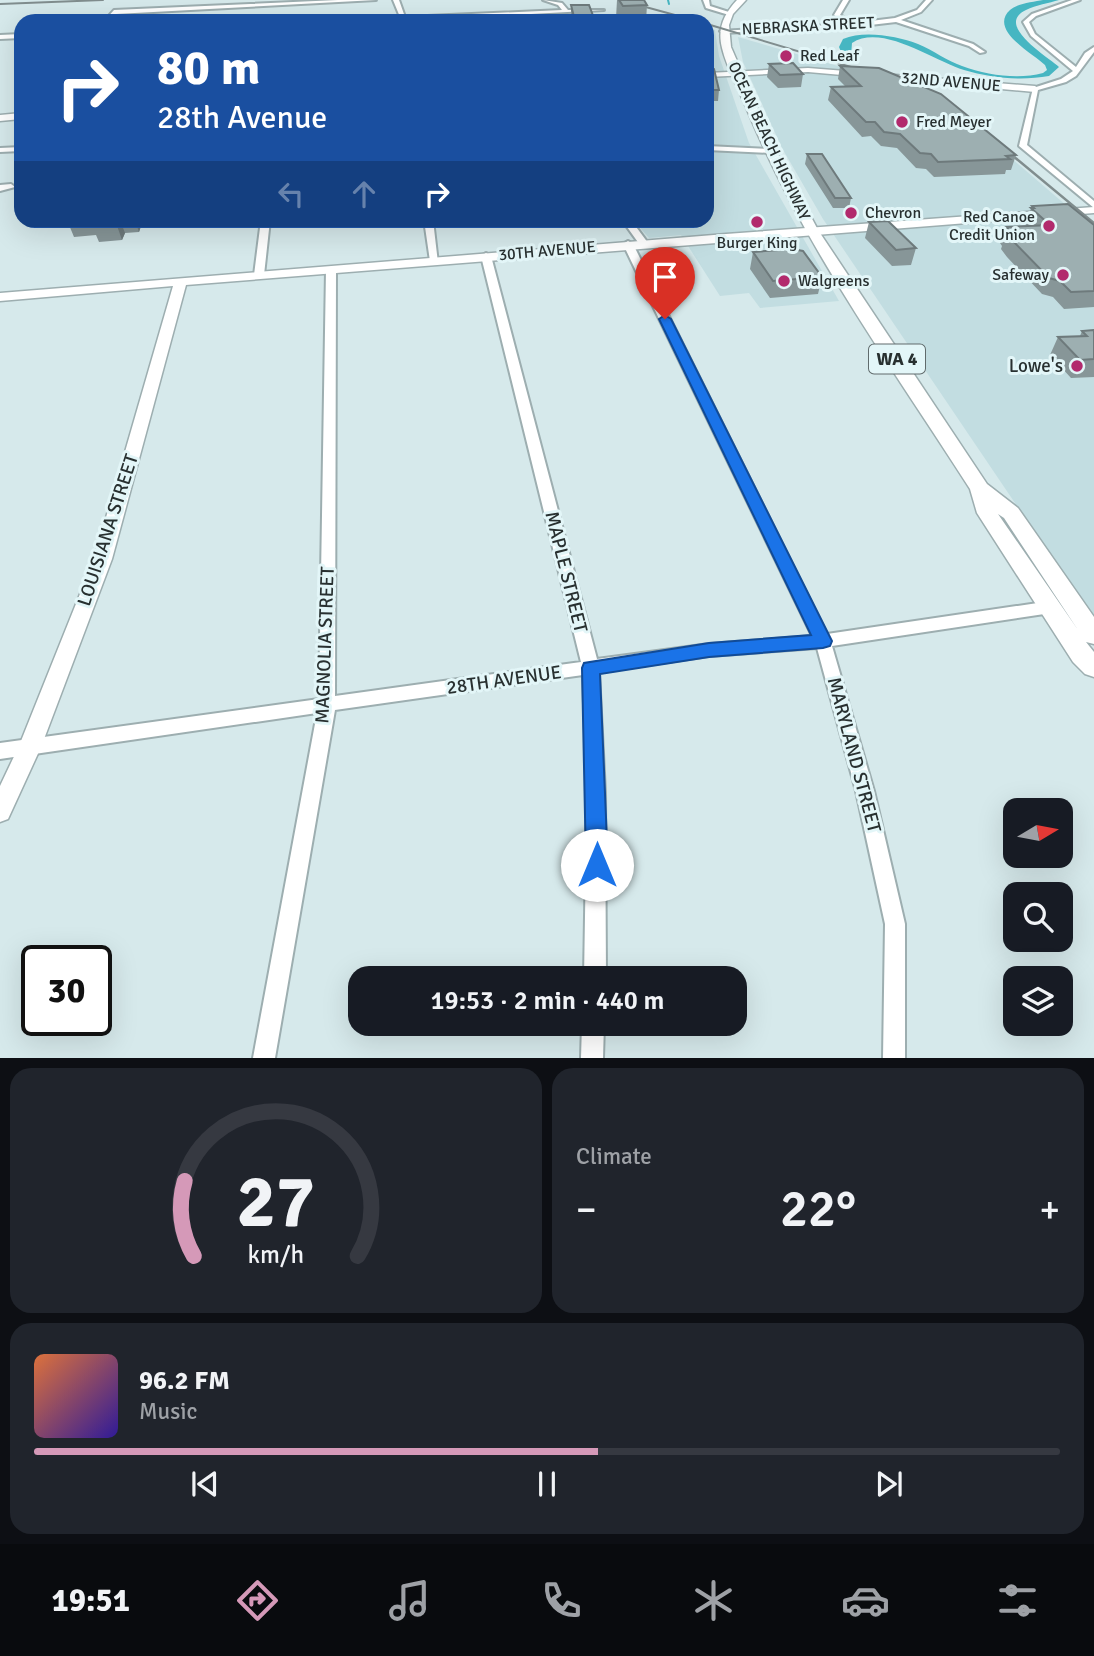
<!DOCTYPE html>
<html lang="en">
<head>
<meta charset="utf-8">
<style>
	body { margin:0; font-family:Signika,sans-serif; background:#20242c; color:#f1f3f6; height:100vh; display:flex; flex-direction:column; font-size:26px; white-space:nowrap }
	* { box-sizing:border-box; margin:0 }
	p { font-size:23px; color:#9ea1a6 }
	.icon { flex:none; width:38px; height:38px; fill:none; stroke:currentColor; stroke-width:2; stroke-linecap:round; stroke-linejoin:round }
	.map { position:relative; height:1058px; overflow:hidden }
	.panel { display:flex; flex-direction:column; gap:10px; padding:10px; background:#0d0f14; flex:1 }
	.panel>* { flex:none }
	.guide { position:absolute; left:14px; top:14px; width:700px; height:214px; border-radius:21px; box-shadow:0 7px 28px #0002; background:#1a4fa0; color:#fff; overflow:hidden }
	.needle { width:46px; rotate:80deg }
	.buttons { position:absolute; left:1003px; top:798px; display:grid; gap:14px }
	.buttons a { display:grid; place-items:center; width:70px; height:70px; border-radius:14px; background:#171b24; box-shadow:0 7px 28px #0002; font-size:35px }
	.speed { position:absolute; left:21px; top:945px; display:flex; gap:14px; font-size:35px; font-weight:700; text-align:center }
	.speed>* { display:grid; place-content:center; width:91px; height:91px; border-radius:50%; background:#171b24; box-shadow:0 7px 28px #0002; line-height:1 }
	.speed .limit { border:4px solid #111; border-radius:10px; background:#fff; color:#111 }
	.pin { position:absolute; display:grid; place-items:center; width:60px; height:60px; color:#fff; margin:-72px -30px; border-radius:50% 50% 50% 0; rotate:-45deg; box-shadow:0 0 7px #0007 }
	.pin .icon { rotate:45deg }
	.me { position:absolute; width:77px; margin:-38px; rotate:0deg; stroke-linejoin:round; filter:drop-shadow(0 0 5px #0008) }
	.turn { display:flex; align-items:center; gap:24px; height:147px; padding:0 28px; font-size:32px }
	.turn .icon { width:91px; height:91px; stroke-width:2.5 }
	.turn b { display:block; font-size:49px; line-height:60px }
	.lanes { display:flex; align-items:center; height:66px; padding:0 28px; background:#0003; justify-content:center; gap:35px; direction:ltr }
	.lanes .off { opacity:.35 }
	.big { font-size:52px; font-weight:600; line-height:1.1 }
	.panel .widget { flex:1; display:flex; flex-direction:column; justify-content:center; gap:10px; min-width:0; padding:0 24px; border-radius:21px; background:#20242c }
	.panel .dial { align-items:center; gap:0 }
	.dial svg { height:182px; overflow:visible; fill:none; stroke:#363941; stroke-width:7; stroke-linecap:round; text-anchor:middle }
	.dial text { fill:#f1f3f6; stroke:none }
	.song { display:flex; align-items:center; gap:21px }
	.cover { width:84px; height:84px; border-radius:10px; background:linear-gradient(135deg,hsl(20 70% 55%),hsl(250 70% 35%)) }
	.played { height:7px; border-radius:4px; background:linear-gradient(90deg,#d599b8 55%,#363941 55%) }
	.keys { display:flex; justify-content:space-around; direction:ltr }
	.heat { display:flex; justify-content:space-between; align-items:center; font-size:38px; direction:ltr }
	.panel .tiles { flex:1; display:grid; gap:10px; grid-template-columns:1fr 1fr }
	.widget:last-child { grid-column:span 2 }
	.trip { position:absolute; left:348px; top:966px; width:399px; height:70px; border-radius:21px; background:#171b24; box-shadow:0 7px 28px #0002; font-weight:600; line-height:70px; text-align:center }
	.tabs { display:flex; height:112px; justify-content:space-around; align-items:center; background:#090b0e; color:#9ea1a6 }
	.tabs .icon { width:49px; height:49px }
	.tabs .current { color:#d599b8 }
	.tabs b { font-size:32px; color:#f1f3f6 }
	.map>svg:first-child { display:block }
	.built { fill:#c2dde1 }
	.water { fill:#46b6c2 }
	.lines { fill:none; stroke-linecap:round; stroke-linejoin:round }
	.stream { stroke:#46b6c2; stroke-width:2 }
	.minor-casing { stroke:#9daeb0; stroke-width:4 }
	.tertiary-casing { stroke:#9daeb0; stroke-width:3 }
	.primary-casing { stroke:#9daeb0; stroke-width:3 }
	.minor { fill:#fff; fill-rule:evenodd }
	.tertiary { fill:#fff; fill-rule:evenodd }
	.primary { fill:#fff; fill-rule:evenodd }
	.rail-far1 { stroke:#808d8e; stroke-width:2 }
	.rail { stroke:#808d8e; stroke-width:2.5 }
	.wall { fill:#879698 }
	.shaded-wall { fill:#6e7a7c }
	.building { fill:#9dafb1; stroke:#6e7a7c; stroke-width:2 }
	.route { fill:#1a73e8; stroke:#114b97; stroke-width:2 }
	.poi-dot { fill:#b22a6d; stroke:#e3f6f8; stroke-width:2.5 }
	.labels { text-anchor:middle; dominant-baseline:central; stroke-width:6; stroke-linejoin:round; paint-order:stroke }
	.far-street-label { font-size:16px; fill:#283030; stroke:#e3f6f8 }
	.far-poi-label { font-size:16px; fill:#283030; stroke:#e3f6f8; text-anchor:start }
	.shield { fill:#e3f6f8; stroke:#606b6c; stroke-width:2 }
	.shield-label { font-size:18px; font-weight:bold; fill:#283030 }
	.poi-label { font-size:19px; fill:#283030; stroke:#e3f6f8; text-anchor:end }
	.street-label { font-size:19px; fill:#283030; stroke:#e3f6f8 }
</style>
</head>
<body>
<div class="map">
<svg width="1094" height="1058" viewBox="0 0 1094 1058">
	<rect width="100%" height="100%" fill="#d6e9eb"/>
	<path class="built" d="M 707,27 L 715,30 L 719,56 L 749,143 L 839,301 L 760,308 L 749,293 L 720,296 L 681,235 L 649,238 L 634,221 L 707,220 L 707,213 L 712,212 L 707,205 L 707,148 L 711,146 L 707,144 Z
		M 738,37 L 883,79 L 970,123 L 1067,206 L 1094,232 L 1094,620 L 823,219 L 782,148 L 743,62 Z"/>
	<path class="water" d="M 1043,0 L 1059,0 C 1049,3 1036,5 1026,10 C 994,25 1048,57 1059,67 L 1049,76 C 1021,81 991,78 964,70 C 934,61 882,23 852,43 L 851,56 L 843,60 L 837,59 L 842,54 L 839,47 L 843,39 C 864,30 897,36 918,44 C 933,50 947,61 962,66 C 987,75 1018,80 1043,73 L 1047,70 L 1045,65 C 1034,54 988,30 1010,10 C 1018,3 1034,2 1043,0 Z"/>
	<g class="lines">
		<path class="stream" d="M 668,0 L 669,4"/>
		<g class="minor-casing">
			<path id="minor" d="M 338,0 L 376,0 L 116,14 L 110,21 L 104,21 L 114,10 Z
				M 393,0 L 399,0 L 405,17 L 562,10 L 558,5 L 543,0 L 562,3 L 568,10 L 604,10 L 407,21 L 356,21 L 400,17 Z
				M 703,0 L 709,0 L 710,6 L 732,13 L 729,15 L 706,8 Z
				M 843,0 L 849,0 L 840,15 L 854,23 L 895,18 L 917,10 L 926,0 L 932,0 L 921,12 L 901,20 L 973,44 L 985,52 L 980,53 L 969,46 L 896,22 L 853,27 L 723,33 L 720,31 L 847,24 L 834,15 Z
				M 1072,0 L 1080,0 L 1036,16 L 1029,22 L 1035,34 L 1076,67 L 1085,53 L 1094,47 L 1094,52 L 1076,76 L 1066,82 L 1038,90 L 1027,145 L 1094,201 L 1094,208 L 1019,146 L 1033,88 L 1061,79 L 1073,71 L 1031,36 L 1023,22 L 1032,14 Z
				M 21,34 L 21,38 L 0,39 L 0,35 Z
				M 707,146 L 770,149 L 774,151 L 770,153 L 707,150 Z
				M 21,147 L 21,151 L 0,152 L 0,148 Z
				M 0,185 L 11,184 L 15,187 L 0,191 Z
				M 261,220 L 270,220 L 264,275 L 259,278 L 254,275 Z
				M 424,220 L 433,220 L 438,263 L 430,261 Z
				M 622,220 L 631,220 L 648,243 L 646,245 L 640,245 Z
				M 628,241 L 633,244 L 827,634 L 1051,601 L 1056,603 L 1059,607 L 1056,611 L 1051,613 L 832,646 L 874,791 L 905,924 L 905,1058 L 883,1058 L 885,924 L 856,791 L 817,648 L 709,656 L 599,672 L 605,793 L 606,978 L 584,978 L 587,793 L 583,675 L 335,710 L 275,1058 L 253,1058 L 317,713 L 0,759 L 0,743 L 319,699 L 326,270 L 331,267 L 336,270 L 335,696 L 581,662 L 481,256 L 486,253 L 491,256 L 597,659 L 709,644 L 812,636 L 623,244 Z
				M 582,1024 L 604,1024 L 603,1058 L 581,1058 Z"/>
		</g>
		<g class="tertiary-casing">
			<path id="tertiary" d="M 808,68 L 1035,86 L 1039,89 L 1035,92 L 808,72 L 707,77 L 707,73 Z
				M 21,113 L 21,119 L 0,121 L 0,115 Z
				M 1094,207 L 1094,213 L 186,285 L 112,559 L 41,747 L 8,819 L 0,822 L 0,786 L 19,746 L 94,559 L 173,286 L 0,301 L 0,293 L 726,234 Z"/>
		</g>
		<g class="primary-casing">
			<path id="primary" d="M 737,0 L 746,0 L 733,14 L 729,25 L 731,47 L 776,151 L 818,230 L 987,484 L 1018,508 L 1094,617 L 1094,644 L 1086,642 L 1094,652 L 1094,677 L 1085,674 L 1073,662 L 977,513 L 970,489 C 892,367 804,247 748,112 C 740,91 727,69 722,48 C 717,28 724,14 737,0 ZM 998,514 L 1004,518 L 1078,630 Z"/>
		</g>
		<use href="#minor" class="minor"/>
		<use href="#tertiary" class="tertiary"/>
		<use href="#primary" class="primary"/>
		<path class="rail-far1" d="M 620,0 L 697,21
			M 0,4 L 103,0
			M 707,24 L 871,73"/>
		<path class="rail" d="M 1001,146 L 1094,223"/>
	</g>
	<path class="wall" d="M 617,0 L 644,0 L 647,5 L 646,21 L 617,21 L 616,18 Z
		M 571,5 L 595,21 L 571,21 Z
		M 707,51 L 711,68 L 719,90 L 718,101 L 707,101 Z
		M 769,64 L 803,74 L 801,87 L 778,88 L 767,77 Z
		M 840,66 L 1016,155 L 1011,170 L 1006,170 L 1005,174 L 934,177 L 926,169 L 916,168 L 897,148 L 881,146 L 871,136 L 862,137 L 828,100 L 831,87 L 845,86 L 838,79 Z
		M 807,154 L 851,198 L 849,208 L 833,208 L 805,164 Z
		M 1032,206 L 1094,225 L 1094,307 L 1064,309 L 1053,297 L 1042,294 L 1007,257 L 1001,249 L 1002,246 L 1000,243 L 1006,227 L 1028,226 L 1025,224 Z
		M 67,220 L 143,220 L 139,232 L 125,233 L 122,240 L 99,242 L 96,235 L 74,237 Z
		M 869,222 L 916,248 L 911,265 L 892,266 L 865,238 Z
		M 753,252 L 822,277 L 818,294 L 770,298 L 750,269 Z
		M 1094,330 L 1094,377 L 1071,378 L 1050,355 L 1058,337 L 1080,336 L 1082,331 Z"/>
	<path class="shaded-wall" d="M 712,60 L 711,70 L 707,71 L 707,61 Z
		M 115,220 L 120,220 L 125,233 L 122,240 Z
		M 135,220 L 143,220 L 139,232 Z"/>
	<path class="building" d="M 619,0 L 644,0 L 647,5 L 623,6 Z
		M 571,5 L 589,5 L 595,21 L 575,21 Z
		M 707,51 L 712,60 L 707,61 Z
		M 793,63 L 803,74 L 780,75 L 769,64 Z
		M 840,66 L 879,68 L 941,94 L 1016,155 L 1006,156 L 1010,159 L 938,162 L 931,154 L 920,153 L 900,134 L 884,132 L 875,122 L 866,122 L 831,87 L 861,86 Z
		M 707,67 L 714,69 L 719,90 L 707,90 Z
		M 807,154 L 822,154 L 851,198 L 835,198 Z
		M 1068,204 L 1094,225 L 1094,291 L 1071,292 L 1060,281 L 1049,278 L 1013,241 L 1007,234 L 1012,233 L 1006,227 L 1050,225 L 1031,208 L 1034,208 L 1032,206 Z
		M 888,221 L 916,248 L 896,250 L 869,222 Z
		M 792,249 L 803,251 L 822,277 L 773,281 L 753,252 Z
		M 1094,330 L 1094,359 L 1080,360 L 1058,337 L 1087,336 L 1082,331 Z"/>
	<path class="route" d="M 665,315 L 671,319 L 832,641 L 830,646 L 823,648 L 709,657 L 600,674 L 608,865 L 605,872 L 597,875 L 589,872 L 586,865 L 582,668 L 584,663 L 709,643 L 811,635 L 659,319 Z"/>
	<g class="poi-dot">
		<circle cx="786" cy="56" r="7"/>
		<circle cx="902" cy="122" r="7"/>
		<circle cx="851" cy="213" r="7"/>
		<circle cx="757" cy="222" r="7"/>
		<circle cx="1049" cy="226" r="7"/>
		<circle cx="1063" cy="275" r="7"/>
		<circle cx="784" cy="281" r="7"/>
		<circle cx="1077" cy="366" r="7"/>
	</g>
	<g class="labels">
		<g class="far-street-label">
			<text transform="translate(808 26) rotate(-3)">NEBRASKA STREET</text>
			<text transform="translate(951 82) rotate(5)">32ND AVENUE</text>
			<text transform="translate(769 141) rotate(65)">OCEAN BEACH HIGHWAY</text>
			<text transform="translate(547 251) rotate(-5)">30TH AVENUE</text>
		</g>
		<g class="far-poi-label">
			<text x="800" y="56">Red Leaf</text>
			<text x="916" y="122">Fred Meyer</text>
			<text x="865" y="213">Chevron</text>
			<text x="1035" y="217" text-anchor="end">Red Canoe<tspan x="1035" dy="18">Credit Union</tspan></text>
			<text x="757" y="243" text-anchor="middle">Burger King</text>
			<text x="1049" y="275" text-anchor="end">Safeway</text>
			<text x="798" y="281">Walgreens</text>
		</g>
		<rect class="shield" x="869" y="344.5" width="56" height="29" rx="5"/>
		<g class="shield-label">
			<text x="897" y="359">WA 4</text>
		</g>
		<g class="poi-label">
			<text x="1063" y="366">Lowe's</text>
		</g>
		<g class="street-label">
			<text transform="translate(108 530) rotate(-72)">LOUISIANA STREET</text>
			<text transform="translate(566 572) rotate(76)">MAPLE STREET</text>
			<text transform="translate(325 645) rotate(-88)">MAGNOLIA STREET</text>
			<text transform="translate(504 680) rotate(-8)">28TH AVENUE</text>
			<text transform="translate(854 755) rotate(75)">MARYLAND STREET</text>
		</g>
	</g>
</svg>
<div class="buttons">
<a><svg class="needle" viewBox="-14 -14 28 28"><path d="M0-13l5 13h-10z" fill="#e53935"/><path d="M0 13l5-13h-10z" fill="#9ea1a6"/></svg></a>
<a><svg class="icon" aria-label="search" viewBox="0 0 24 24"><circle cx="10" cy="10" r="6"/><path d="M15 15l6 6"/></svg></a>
<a><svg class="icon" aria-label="layers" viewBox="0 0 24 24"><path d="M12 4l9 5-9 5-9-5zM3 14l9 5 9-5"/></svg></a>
</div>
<div class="speed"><div class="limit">30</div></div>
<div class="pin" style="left:665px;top:319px;background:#d93025"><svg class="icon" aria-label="arrive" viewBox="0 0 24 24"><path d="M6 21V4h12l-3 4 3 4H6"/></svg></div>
<svg class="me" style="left:597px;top:865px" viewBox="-20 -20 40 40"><circle r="19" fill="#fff"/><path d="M0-13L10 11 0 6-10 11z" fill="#1a73e8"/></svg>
<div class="trip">19:53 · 2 min · 440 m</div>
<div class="guide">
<div class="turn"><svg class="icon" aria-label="right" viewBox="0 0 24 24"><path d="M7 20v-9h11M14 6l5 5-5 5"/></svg><div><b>80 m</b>28th Avenue</div></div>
<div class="lanes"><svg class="icon off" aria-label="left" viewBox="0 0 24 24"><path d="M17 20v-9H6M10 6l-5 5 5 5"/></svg><svg class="icon off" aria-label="ahead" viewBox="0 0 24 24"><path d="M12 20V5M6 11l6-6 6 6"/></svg><svg class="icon" aria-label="right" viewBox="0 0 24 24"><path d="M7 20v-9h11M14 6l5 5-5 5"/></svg></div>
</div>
</div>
<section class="panel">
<div class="tiles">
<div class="widget dial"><svg viewBox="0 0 100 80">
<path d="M14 69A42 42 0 1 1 86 69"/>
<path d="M14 69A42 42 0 0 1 10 36" stroke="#d599b8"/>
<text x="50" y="56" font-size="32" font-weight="700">27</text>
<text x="50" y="72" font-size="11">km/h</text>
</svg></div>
<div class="widget"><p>Climate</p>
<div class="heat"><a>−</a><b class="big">22°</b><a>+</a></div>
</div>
<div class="widget">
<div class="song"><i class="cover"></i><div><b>96.2 FM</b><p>Music</p></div></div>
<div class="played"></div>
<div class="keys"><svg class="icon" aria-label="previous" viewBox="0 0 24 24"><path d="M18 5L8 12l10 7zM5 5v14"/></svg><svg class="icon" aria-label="pause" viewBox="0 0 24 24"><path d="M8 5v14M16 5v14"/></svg><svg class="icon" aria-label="next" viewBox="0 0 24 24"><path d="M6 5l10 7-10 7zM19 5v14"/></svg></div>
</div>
</div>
</section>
<nav class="tabs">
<b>19:51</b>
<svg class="icon current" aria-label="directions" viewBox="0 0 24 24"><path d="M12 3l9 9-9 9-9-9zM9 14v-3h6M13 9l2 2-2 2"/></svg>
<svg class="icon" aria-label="music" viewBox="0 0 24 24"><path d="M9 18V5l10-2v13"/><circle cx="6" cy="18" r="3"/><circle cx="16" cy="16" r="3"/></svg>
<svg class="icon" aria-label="phone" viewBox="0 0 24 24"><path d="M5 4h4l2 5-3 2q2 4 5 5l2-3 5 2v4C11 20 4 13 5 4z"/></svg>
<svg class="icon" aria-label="climate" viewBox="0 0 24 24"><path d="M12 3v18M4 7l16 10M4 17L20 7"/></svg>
<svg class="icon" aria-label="car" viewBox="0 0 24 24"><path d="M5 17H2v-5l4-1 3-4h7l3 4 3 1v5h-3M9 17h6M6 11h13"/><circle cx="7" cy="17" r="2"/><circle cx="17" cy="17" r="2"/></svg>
<svg class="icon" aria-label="filters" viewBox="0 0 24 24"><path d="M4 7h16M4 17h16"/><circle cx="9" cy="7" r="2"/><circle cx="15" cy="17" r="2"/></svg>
</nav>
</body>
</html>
